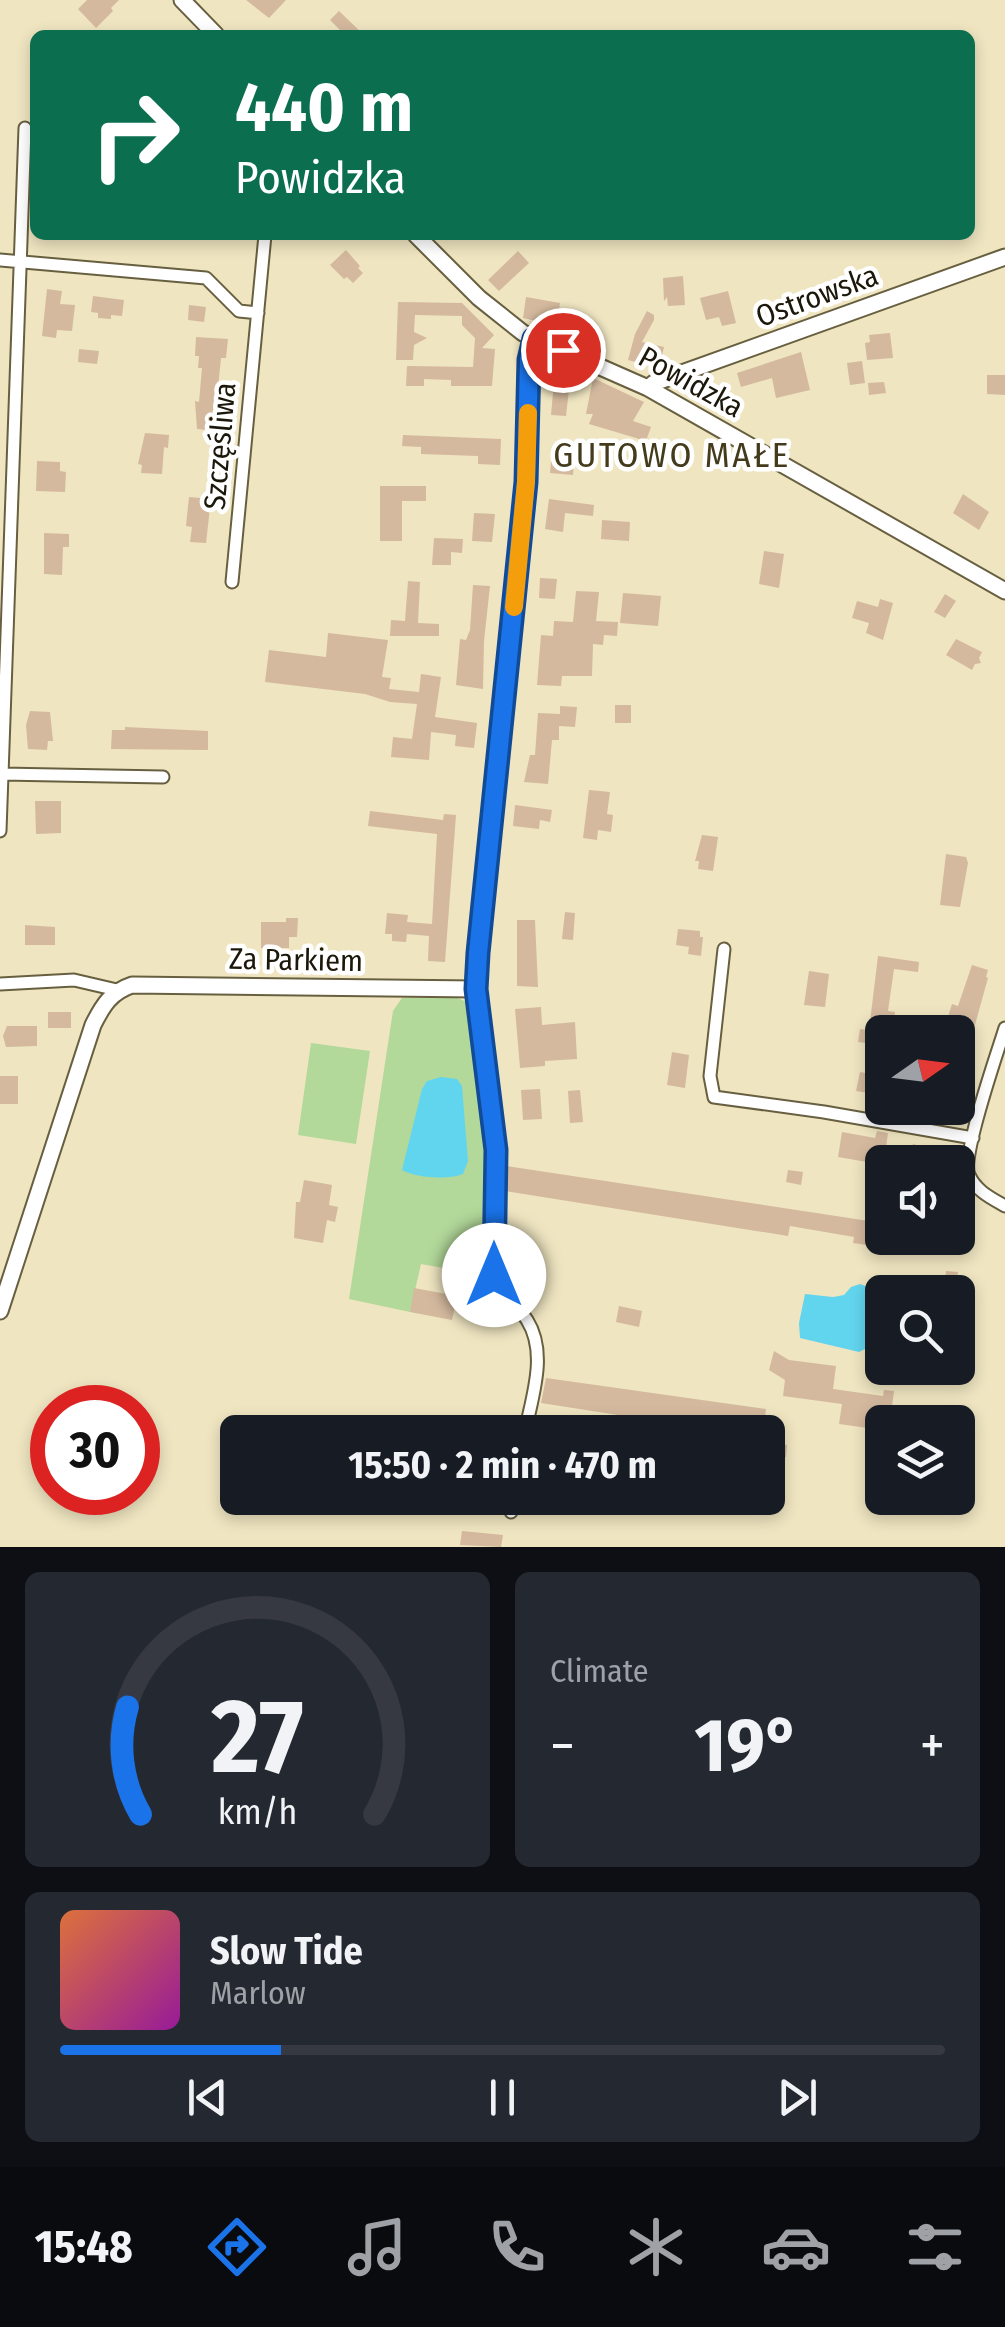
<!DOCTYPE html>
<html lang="en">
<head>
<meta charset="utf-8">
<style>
	body { margin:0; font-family:"Fira Sans Condensed",sans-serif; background:#242831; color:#f1f3f6; height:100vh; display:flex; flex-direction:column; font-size:38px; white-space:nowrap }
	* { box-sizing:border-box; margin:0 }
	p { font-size:32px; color:#9ea1a6 }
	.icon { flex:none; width:55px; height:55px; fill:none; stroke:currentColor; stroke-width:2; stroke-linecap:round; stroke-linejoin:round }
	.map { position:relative; height:1547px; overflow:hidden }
	.sheet { display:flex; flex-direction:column; gap:25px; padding:25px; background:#0d0f14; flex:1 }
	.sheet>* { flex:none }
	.banner { position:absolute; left:30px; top:30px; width:945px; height:210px; border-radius:15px; box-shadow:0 5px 15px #0003; background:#0b6e4f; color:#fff; overflow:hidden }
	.needle { width:65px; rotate:76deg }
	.controls { position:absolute; left:865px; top:1015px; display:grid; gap:20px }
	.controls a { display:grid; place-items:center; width:110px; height:110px; border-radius:15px; background:#171b24; box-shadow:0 5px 15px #0003; font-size:50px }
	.speed { position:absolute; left:30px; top:1385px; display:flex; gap:20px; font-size:50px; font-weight:700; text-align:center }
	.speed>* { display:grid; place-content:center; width:130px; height:130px; border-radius:50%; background:#171b24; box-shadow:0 5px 15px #0003; line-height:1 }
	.speed .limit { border:15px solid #d22; background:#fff; color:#111 }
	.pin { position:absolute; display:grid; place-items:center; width:85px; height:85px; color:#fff; margin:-42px; border:5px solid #fff; border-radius:50%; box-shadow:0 2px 10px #0007 }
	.me { position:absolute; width:110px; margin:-55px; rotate:0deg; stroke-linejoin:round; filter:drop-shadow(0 0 8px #0008) }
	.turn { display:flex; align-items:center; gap:35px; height:210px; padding:0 40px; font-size:45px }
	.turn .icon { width:130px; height:130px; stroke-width:2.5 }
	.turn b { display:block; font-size:70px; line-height:85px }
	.big { font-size:75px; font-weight:700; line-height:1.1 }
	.sheet .tile { flex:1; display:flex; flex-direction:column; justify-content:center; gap:15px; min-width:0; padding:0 35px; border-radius:15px; background:#242831 }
	.sheet .dial { align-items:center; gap:0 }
	.dial svg { height:260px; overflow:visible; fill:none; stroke:#363941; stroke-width:7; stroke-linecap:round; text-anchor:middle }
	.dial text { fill:#f1f3f6; stroke:none }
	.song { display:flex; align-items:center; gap:30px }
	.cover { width:120px; height:120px; border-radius:15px; background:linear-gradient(135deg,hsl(20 70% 55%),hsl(300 70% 35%)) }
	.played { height:10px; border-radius:5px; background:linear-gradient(90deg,#1a73e8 25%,#363941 25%) }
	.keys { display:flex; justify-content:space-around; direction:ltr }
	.heat { display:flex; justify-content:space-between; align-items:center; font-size:55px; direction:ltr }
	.sheet .tiles { flex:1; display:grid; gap:25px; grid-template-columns:1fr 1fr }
	.tile:last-child { grid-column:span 2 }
	.trip { position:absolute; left:220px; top:1415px; width:565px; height:100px; border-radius:15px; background:#171b24; box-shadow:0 5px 15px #0003; font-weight:700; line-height:100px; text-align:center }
	.menu { display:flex; height:160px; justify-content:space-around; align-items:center; background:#090b0e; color:#9ea1a6 }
	.menu .icon { width:70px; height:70px }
	.menu .on { color:#1a73e8 }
	.menu b { font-size:45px; color:#f1f3f6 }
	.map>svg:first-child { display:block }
	.green { fill:#b2d89a }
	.water { fill:#62d5ee }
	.building { fill:#d4b99e }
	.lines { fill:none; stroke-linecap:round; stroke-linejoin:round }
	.street-casing { stroke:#675f3f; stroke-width:15 }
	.secondary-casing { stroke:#675f3f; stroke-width:19 }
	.street { stroke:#fff; stroke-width:11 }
	.secondary { stroke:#fff; stroke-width:15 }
	.route-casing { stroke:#114b97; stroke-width:25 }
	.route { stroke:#1a73e8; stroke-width:18 }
	.slow { stroke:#f59e0b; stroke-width:18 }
	.labels { text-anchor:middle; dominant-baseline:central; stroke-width:9; stroke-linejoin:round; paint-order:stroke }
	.street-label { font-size:30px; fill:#1b170a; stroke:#fff }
	.quarter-label { font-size:35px; letter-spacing:2.5px; fill:#433b1c; stroke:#fff }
</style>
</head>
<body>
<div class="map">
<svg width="1005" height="1547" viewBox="0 0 1005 1547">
	<rect width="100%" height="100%" fill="#efe5c1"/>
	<path class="green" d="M 455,997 L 469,1003 L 474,1016 L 489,1146 L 487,1276 L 421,1264 L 410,1312 L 349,1299 L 393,1011 L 402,998 Z
		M 311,1043 L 370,1051 L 356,1144 L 298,1135 Z"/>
	<path class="water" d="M 441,1077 L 457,1079 L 462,1086 L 468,1161 L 463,1174 C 448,1180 416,1178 402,1170 L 422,1089 L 427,1081 Z
		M 860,1284 L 879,1291 L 878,1315 L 867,1348 L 859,1352 L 800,1338 L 799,1323 L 805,1294 L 833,1297 L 844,1295 L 851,1287 Z"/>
	<path class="building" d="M 87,0 L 119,0 L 111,8 L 113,11 L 96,28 L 78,9 Z
		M 246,0 L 286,0 L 269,18 Z
		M 339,11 L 364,35 L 345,35 L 330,20 Z
		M 346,250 L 360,266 L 358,268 L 363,273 L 353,283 L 347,277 L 344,279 L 330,265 Z
		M 518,251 L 529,263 L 499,291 L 488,280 Z
		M 683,276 L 685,305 L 668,306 L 667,297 L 664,301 L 663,278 Z
		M 47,289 L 62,291 L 60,304 L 75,305 L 72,331 L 57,330 L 56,338 L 42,336 Z
		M 728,291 L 736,323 L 722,326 L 719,317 L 706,320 L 700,298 Z
		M 93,296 L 124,300 L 122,316 L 111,315 L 111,319 L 98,318 L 98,313 L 91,312 Z
		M 526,297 L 560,303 L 558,316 L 565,317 L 563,327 L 523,318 Z
		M 398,302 L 462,303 L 494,335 L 482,348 L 495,349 L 492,386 L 451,386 L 451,380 L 424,379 L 424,386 L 406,386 L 407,366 L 473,367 L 475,338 L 462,325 L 462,316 L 415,315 L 414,332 L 427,338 L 414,345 L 413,360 L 396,360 Z
		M 189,305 L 206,307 L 204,322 L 188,320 Z
		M 647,311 L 654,315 L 654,320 L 642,342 L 664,347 L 659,368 L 628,360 L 635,334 Z
		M 890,333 L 893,358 L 867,360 L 865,343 L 870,342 L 869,335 Z
		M 196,337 L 228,339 L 226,358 L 221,358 L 218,388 L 223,388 L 217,431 L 197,429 L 195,401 L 199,402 L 202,368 L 198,368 L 199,356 L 195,356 Z
		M 79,349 L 99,351 L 97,364 L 78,362 Z
		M 801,352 L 810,390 L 776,398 L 772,378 L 741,387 L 737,373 Z
		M 862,361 L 865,383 L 850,385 L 847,363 Z
		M 555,370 L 571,372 L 566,416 L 551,415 Z
		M 987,375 L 1005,375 L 1005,395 L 987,394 Z
		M 593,378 L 644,402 L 633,421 L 651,427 L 646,441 L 589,424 L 593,414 L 586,414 Z
		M 884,382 L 886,393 L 869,395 L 868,383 Z
		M 145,433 L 169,435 L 168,448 L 164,447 L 162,474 L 141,473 L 142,465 L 138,464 Z
		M 403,435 L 501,439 L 500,465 L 478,464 L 478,456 L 421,454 L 421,447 L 402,446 Z
		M 552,451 L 564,452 L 563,462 L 574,463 L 573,475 L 550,473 Z
		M 37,461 L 60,462 L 60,471 L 66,472 L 65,492 L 36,491 Z
		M 380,486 L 426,486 L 426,501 L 402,501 L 402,541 L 380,541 Z
		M 963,494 L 989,512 L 979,530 L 953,513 Z
		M 189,497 L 211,499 L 206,543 L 190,542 L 192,527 L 186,526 Z
		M 549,499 L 594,505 L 593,516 L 565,513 L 563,532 L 545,529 Z
		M 474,513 L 495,514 L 492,542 L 472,541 Z
		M 602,520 L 630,522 L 629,541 L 601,539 Z
		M 44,533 L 69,534 L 69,547 L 63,547 L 62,575 L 44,574 Z
		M 434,538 L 463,539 L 462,553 L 451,552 L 451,565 L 432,565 Z
		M 764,551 L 784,554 L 779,588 L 759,584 Z
		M 540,578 L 557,579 L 555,599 L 539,598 Z
		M 408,581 L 420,582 L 418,623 L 439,624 L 439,636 L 390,636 L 391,620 L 405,621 Z
		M 473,585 L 490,586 L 484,641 L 483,689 L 456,685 L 460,639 L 466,640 L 470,630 Z
		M 576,591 L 599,592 L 596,621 L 618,622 L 617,636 L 604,635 L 603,645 L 593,644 L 592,676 L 562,676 L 561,686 L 537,685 L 541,635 L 553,636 L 554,621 L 573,622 Z
		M 623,593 L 661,596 L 658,626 L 620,623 Z
		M 945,594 L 956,601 L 945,618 L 934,612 Z
		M 880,599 L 893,603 L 883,640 L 866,633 L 869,623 L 852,618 L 857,601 L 878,607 Z
		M 328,633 L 388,640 L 382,677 L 391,678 L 389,689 L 419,692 L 421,674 L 441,677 L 435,717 L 477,723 L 474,748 L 455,746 L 456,735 L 431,732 L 429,760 L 391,757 L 393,737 L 412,739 L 417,704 L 390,702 L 365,694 L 265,682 L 269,650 L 326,657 Z
		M 956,639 L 982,652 L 979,658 L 981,663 L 975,664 L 972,670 L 946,655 Z
		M 615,705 L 631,705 L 631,723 L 615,723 Z
		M 560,706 L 577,707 L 575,727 L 559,726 L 559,740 L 552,740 L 548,784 L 524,782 L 530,755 L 535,755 L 538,713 L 560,714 Z
		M 30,711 L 50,712 L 53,741 L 48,741 L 47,750 L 28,749 L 26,725 Z
		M 125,727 L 208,731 L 208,750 L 111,749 L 112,730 L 125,730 Z
		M 589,790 L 610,792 L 607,814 L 613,815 L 611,832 L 598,830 L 597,840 L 583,838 Z
		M 35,801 L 61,801 L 61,833 L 36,834 Z
		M 515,805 L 552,810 L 550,822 L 540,820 L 539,829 L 513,826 Z
		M 370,811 L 443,820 L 444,814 L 456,815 L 445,962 L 428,961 L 429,936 L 407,934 L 406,942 L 392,941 L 392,934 L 385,934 L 387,913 L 408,915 L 407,922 L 432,924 L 437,834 L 368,826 Z
		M 702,835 L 718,837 L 713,871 L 698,869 L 699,861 L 695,861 Z
		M 946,854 L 966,857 L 968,863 L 960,907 L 940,905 Z
		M 565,912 L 575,913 L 573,940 L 562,939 Z
		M 286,918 L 298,918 L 297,937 L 289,937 L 289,948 L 261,948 L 261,922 L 286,922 Z
		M 517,920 L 535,920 L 538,987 L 517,986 Z
		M 25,925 L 55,927 L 55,945 L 25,945 Z
		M 678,929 L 700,931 L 700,937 L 703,937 L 701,956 L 688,954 L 689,947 L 676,945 Z
		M 878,956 L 919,962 L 918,972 L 894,969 L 888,1011 L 895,1012 L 894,1023 L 891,1032 L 882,1032 L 882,1045 L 858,1042 L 860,1029 L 869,1030 Z
		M 972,965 L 988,970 L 986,977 L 988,978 L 973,1032 L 946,1023 L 952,1004 L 958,1006 Z
		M 809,971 L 829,974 L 825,1007 L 804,1005 Z
		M 541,1007 L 542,1025 L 575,1022 L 577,1059 L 545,1061 L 545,1066 L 520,1068 L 515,1009 Z
		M 48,1012 L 71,1012 L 71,1028 L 48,1028 Z
		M 7,1026 L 37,1026 L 37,1046 L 6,1047 L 3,1036 Z
		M 672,1052 L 689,1055 L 685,1088 L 667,1085 Z
		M 860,1072 L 882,1076 L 882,1095 L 856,1091 Z
		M 0,1076 L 18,1076 L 18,1104 L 0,1104 Z
		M 540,1089 L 542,1119 L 523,1120 L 521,1090 Z
		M 580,1090 L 583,1122 L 570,1123 L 568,1091 Z
		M 877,1131 L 888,1133 L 882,1179 L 870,1175 L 873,1163 L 838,1157 L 842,1132 L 875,1138 Z
		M 913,1144 L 934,1150 L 930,1162 L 909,1162 Z
		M 507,1166 L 882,1223 L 882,1238 L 940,1238 L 937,1255 L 853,1243 L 854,1237 L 790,1226 L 788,1236 L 505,1191 Z
		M 788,1170 L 803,1172 L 801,1185 L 786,1182 Z
		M 304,1180 L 332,1185 L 329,1205 L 338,1207 L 335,1222 L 327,1220 L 323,1243 L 294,1238 L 296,1202 L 300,1202 Z
		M 946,1271 L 958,1272 L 955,1289 L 944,1288 Z
		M 414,1288 L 457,1296 L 452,1320 L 410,1312 Z
		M 619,1306 L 642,1311 L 639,1327 L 616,1322 Z
		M 774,1351 L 789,1360 L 836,1366 L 833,1389 L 883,1396 L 884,1390 L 894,1391 L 890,1422 L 882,1422 L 882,1430 L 839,1424 L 842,1404 L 783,1396 L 785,1380 L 769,1370 Z
		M 546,1378 L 766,1409 L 763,1432 L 727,1432 L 541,1403 Z
		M 768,1443 L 787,1445 L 786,1457 L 768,1455 Z
		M 474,1498 L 504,1498 L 502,1513 L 472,1508 Z
		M 462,1531 L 503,1535 L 501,1547 L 460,1545 Z"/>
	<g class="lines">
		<g class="street-casing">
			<path id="street" d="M 0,260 L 206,278 L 239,311 L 258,313
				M 232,582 L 265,235
				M 2,774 L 163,777
				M 0,831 L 25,128
				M 724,949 L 710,1076 L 714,1097 L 824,1112 L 973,1138
				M 0,984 L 74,980 L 117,990
				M 476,989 L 495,1150 L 496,1284 C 502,1302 518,1305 527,1320 C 548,1353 532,1397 525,1432
				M 1005,1028 C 997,1054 961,1156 969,1175 C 976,1191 991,1198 1005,1206
				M 511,1512 L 513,1498"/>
		</g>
		<g class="secondary-casing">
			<path id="secondary" d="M 182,0 L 216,35
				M 416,235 L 479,298 L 523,333 L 648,388 L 1005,591
				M 648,388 L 654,383 L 1005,257
				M 0,1311 L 93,1025 C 103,1005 111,992 132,985 L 476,989 L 527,482 L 529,360 L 534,339"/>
		</g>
		<use href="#street" class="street"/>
		<use href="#secondary" class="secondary"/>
	</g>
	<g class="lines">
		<g class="route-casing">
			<path id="route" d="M 494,1275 L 496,1150 L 476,989 L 478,953 L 526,482 L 529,360 L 534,339 L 563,350"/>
		</g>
		<use href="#route" class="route"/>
		<path class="slow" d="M 514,607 L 526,482 L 528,413"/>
	</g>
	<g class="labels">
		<g class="street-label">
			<text transform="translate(817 296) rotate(-20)">Ostrowska</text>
			<text transform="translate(691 382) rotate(29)">Powidzka</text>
			<text transform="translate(220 446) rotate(-85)">Szczęśliwa</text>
			<text transform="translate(296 960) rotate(1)">Za Parkiem</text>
		</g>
		<g class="quarter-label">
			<text x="672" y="455">GUTOWO MAŁE</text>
		</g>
	</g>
</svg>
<div class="controls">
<a><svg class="needle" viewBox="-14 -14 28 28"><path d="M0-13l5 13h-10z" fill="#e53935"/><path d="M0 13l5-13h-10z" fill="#9ea1a6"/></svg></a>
<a><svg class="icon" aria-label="sound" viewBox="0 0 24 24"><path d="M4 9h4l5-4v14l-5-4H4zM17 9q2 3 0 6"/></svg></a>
<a><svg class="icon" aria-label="search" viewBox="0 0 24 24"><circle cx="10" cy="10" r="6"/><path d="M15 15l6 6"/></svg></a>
<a><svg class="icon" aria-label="layers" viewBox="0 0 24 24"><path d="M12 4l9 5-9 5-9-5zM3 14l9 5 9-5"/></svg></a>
</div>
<div class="speed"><div class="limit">30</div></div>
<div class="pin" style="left:563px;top:350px;background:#d93025"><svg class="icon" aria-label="arrive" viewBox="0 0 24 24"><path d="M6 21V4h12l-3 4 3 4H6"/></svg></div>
<svg class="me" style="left:494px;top:1275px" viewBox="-20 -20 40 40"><circle r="19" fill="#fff"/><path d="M0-13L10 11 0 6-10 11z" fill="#1a73e8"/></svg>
<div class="trip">15:50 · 2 min · 470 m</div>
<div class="banner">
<div class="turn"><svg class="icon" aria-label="right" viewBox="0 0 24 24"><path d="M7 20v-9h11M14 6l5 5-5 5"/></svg><div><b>440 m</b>Powidzka</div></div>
</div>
</div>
<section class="sheet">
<div class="tiles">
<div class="tile dial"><svg viewBox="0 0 100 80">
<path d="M14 69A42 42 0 1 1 86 69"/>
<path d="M14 69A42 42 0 0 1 10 36" stroke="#1a73e8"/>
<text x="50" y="56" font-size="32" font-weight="700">27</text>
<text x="50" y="72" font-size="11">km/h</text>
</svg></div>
<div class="tile"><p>Climate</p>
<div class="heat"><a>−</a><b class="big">19°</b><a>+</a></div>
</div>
<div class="tile">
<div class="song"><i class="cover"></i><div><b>Slow Tide</b><p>Marlow</p></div></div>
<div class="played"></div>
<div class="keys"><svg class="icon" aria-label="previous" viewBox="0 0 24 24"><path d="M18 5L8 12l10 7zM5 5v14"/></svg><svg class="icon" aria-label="pause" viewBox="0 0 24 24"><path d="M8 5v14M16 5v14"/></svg><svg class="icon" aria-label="next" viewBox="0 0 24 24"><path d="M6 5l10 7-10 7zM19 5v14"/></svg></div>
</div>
</div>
</section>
<nav class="menu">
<b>15:48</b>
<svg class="icon on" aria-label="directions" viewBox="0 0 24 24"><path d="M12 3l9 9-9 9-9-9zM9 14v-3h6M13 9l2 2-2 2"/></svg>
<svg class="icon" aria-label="music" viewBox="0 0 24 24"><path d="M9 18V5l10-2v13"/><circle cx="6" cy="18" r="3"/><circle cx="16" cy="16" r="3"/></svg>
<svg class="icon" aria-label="phone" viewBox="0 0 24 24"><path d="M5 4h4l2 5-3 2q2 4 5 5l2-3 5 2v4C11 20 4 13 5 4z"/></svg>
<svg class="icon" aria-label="climate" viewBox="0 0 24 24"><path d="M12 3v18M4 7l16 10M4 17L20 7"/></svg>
<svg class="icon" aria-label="car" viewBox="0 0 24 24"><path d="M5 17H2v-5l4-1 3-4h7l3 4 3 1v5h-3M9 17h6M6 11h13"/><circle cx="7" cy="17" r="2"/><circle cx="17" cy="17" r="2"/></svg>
<svg class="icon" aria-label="filters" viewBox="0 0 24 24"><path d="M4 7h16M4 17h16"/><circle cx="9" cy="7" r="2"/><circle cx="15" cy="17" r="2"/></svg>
</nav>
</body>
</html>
